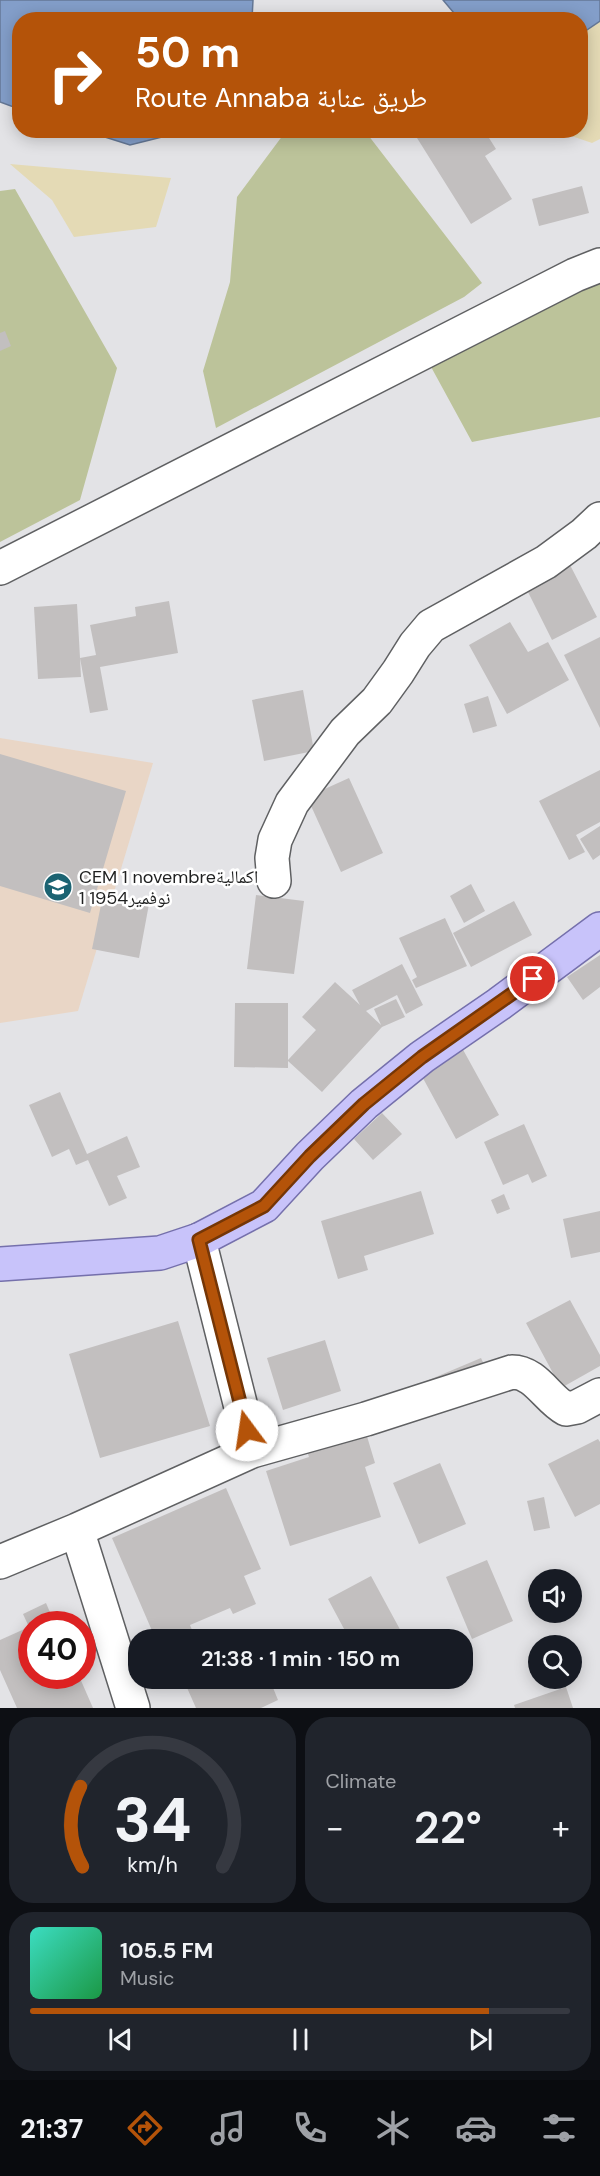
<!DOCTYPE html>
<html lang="en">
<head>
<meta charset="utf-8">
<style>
	body { margin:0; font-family:"DM Sans","Noto Naskh Arabic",sans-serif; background:#20242c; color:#f1f3f6; height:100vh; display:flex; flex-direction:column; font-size:22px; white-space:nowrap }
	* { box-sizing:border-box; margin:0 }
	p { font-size:20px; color:#9ea1a6 }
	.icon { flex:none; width:33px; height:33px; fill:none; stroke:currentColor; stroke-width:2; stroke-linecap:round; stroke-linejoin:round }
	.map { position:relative; height:1708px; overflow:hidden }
	.side { display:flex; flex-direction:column; gap:9px; padding:9px; background:#0d0f14; flex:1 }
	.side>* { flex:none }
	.top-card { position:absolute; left:12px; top:12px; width:576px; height:126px; border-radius:24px; box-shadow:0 3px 15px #0003; background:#b45309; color:#fff; overflow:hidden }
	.tools { position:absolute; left:528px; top:1569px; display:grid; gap:12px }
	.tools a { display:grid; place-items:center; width:54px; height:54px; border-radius:50%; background:#171b24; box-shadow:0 3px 15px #0003; font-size:30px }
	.speed { position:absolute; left:18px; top:1611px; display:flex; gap:12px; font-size:30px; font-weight:700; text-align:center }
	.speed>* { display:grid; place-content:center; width:78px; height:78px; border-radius:50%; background:#171b24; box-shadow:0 3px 15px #0003; line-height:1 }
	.speed .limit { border:9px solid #d22; background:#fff; color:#111 }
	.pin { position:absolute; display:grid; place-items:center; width:51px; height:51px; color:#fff; margin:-26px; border:3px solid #fff; border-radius:50%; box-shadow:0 2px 6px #0007 }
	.me { position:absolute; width:66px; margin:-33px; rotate:346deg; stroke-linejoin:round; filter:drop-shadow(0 0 4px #0008) }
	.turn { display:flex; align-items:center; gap:21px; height:126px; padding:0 24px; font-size:27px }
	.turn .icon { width:78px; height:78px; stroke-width:2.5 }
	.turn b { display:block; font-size:42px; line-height:51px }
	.big { font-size:45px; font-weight:600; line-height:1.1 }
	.side .card { flex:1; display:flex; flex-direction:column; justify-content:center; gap:9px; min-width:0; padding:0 21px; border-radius:24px; background:#20242c }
	.side .dial { align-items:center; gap:0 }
	.dial svg { height:156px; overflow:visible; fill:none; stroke:#363941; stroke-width:7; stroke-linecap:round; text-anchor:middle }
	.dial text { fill:#f1f3f6; stroke:none }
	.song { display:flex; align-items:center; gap:18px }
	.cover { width:72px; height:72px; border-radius:9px; background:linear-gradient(135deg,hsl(170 70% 55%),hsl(140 70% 35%)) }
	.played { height:6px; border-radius:3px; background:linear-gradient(90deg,#b45309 85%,#363941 85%) }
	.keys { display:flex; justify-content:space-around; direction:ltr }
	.heat { display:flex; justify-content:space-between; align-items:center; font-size:33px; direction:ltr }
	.side .tiles { flex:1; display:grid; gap:9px; grid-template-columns:1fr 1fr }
	.card:last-child { grid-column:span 2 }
	.trip { position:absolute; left:128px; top:1629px; width:345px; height:60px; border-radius:24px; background:#171b24; box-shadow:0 3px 15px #0003; font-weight:600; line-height:60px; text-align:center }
	.tabs { display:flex; height:96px; justify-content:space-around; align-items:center; background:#090b0e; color:#9ea1a6 }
	.tabs .icon { width:42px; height:42px }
	.tabs .on { color:#b45309 }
	.tabs b { font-size:27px; color:#f1f3f6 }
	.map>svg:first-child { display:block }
	.education { fill:#e9d6c6 }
	.green { fill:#bcc39a }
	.sand { fill:#e4dab5 }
	.water { fill:#839ec9; stroke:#657896; stroke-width:1.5 }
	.building { fill:#c2bfbf }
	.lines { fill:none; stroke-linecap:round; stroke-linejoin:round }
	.minor-casing { stroke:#5f6062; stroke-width:36 }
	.major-casing { stroke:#7570ac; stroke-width:36 }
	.minor { stroke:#fff; stroke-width:33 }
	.major { stroke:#c8c3fa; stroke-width:33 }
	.route-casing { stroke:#753606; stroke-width:15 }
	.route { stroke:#b45309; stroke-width:10 }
	.labels { text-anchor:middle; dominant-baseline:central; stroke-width:5; stroke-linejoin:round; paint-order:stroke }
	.poi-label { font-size:18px; fill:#1f2020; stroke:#fff; text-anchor:start }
</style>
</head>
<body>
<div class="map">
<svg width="600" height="1708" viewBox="0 0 600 1708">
	<rect width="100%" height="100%" fill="#e3e3e6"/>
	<path class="education" d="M 0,738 L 153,763 L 78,1011 L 0,1023 Z"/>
	<path class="green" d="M 286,131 L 365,131 L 482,283 L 464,297 L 216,428 L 203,371 L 230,282 L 237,197 Z
		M 15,189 L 117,368 L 80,500 L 0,542 L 0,191 Z
		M 600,278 L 600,417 L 472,442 L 430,365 Z"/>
	<path class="sand" d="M 600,21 L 600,139 L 592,143 L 557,131 L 580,130 L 581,34 Z
		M 10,164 L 171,178 L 156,227 L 74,237 L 52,200 Z"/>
	<path class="water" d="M 0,0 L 253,0 L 252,19 L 20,20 L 19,109 L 0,102 Z
		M 443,0 L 600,0 L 600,21 L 581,34 L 580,20 L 459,19 Z
		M 86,131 L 186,131 L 130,145 Z"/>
	<path class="building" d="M 412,130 L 484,130 L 496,149 L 485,156 L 512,199 L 471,224 Z
		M 582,186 L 589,213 L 539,226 L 532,199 Z
		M 5,331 L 11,346 L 0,351 L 0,333 Z
		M 570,565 L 597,617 L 552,640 L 526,588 Z
		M 169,601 L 178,653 L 100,667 L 108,710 L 90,713 L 80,658 L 81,677 L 38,679 L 34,607 L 77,604 L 80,658 L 96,655 L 90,625 L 136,616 L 135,607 Z
		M 510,622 L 528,652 L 548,642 L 569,680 L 507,714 L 469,645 Z
		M 600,637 L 600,728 L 564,655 Z
		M 303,690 L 314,751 L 264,761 L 252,700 Z
		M 488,696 L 497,726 L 473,733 L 464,704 Z
		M 0,754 L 126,791 L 90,913 L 0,886 Z
		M 600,770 L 600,822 L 576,835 L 585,852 L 569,860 L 539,801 Z
		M 349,778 L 383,853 L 341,872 L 307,797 Z
		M 600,826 L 600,855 L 593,860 L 580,839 Z
		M 471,884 L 485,911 L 464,923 L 450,896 Z
		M 103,895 L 149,904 L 139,958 L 92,949 Z
		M 256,895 L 304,901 L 294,974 L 247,969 Z
		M 514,901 L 532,935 L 471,967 L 453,933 Z
		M 445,918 L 467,966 L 416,988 L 412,980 L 417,977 L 399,938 Z
		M 600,955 L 600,987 L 583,1000 L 567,977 Z
		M 402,964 L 423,1005 L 406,1014 L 397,995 L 366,1011 L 381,1025 L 374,1009 L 396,999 L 405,1017 L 382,1027 L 322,1092 L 288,1061 L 288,1068 L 234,1067 L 235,1003 L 288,1003 L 288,1060 L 316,1030 L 302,1017 L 335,982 L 360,1005 L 352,990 Z
		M 461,1046 L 499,1115 L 456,1139 L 418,1069 Z
		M 60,1092 L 87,1154 L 127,1136 L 140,1167 L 117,1176 L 127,1198 L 109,1206 L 88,1160 L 76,1165 L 69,1149 L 52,1157 L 29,1105 Z
		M 382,1113 L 402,1134 L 373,1160 L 354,1139 Z
		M 524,1124 L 547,1176 L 532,1183 L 528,1174 L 503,1185 L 484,1142 Z
		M 421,1191 L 434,1234 L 364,1256 L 368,1270 L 338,1279 L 321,1221 Z
		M 504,1194 L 510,1209 L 497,1214 L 491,1200 Z
		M 600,1211 L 600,1252 L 571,1258 L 563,1219 Z
		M 570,1300 L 600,1355 L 600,1366 L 561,1388 L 526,1323 Z
		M 178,1321 L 210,1426 L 100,1458 L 69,1354 Z
		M 325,1340 L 341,1391 L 283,1410 L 267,1358 Z
		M 481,1358 L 487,1371 L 405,1390 Z
		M 366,1433 L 375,1463 L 365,1467 L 381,1517 L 290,1546 L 266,1471 L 309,1457 L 303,1439 Z
		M 598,1439 L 600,1442 L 600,1504 L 575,1517 L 548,1464 Z
		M 440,1463 L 466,1524 L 419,1544 L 393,1483 Z
		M 226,1488 L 261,1569 L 244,1576 L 256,1604 L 233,1614 L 230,1608 L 190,1625 L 196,1640 L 165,1640 L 164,1636 L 156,1640 L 112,1538 Z
		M 544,1497 L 550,1528 L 534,1531 L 527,1501 Z
		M 487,1560 L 513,1621 L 472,1639 L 446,1577 Z
		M 371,1576 L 403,1635 L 395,1640 L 350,1640 L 328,1599 Z
		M 46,1603 L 55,1624 L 32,1624 L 32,1676 L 79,1676 L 93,1708 L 17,1708 L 0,1670 L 0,1640 L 29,1627 L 23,1614 Z
		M 247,1631 L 251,1640 L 228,1640 Z
		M 191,1678 L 269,1678 L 278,1700 L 261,1708 L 196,1708 L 184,1681 Z
		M 566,1687 L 573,1708 L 515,1708 L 514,1705 Z"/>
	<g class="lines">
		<g class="minor-casing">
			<path id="minor" d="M 0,568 L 575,275 L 600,265
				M 274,881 L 272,858 L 275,840 L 292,803 L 345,732 L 377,701 L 398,672 L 415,645 L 431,626 L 546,562 L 584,534 L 600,519
				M 252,1451 L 366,1419 L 512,1372 C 536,1372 547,1399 566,1409 L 577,1407 L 600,1395
				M 77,1530 L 133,1708
				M 0,1562 L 77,1530 L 252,1451 L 199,1240"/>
		</g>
		<g class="major-casing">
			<path id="major" d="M 0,1264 L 160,1253 L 199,1240 L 264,1206 L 310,1156 L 364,1104 L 422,1057 L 499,1004 L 600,929"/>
		</g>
		<use href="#minor" class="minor"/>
		<use href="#major" class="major"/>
	</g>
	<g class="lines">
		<g class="route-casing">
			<path id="route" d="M 247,1430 L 199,1240 L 264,1206 L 310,1156 L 364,1104 L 422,1057 L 533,979"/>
		</g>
		<use href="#route" class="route"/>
	</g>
	<defs>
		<g id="school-disc" transform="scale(1.5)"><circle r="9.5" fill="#1b6372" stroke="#fff"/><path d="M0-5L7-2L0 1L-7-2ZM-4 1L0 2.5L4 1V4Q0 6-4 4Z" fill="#fff"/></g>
	</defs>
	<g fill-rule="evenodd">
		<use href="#school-disc" x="58" y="887"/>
	</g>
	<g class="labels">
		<g class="poi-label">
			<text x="79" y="877">CEM 1 novembreاكمالية<tspan x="79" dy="21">1 نوفمير1954</tspan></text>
		</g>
	</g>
</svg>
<div class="tools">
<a><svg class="icon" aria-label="sound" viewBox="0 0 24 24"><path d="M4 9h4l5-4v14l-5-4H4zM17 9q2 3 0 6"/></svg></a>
<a><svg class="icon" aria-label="search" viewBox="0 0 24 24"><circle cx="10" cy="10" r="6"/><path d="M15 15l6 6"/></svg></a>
</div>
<div class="speed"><div class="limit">40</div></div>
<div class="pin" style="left:533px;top:979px;background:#d93025"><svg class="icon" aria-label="arrive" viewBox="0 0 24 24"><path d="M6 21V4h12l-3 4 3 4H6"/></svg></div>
<svg class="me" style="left:247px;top:1430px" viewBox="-20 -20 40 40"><circle r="19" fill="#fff"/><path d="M0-13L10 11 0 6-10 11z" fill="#b45309"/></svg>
<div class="trip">21:38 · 1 min · 150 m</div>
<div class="top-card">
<div class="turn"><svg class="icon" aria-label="right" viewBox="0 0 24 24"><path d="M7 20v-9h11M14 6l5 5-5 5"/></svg><div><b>50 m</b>Route Annaba طريق عنابة</div></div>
</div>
</div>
<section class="side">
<div class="tiles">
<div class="card dial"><svg viewBox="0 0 100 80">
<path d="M14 69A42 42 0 1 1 86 69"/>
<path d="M14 69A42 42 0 0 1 13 28" stroke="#b45309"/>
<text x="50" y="56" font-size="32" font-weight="700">34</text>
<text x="50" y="72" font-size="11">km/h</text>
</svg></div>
<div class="card"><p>Climate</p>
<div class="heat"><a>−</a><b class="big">22°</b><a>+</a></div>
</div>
<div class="card">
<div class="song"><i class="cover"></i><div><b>105.5 FM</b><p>Music</p></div></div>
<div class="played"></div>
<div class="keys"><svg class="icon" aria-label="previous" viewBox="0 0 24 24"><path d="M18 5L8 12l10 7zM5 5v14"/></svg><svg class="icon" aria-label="pause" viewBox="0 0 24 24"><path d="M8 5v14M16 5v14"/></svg><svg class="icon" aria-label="next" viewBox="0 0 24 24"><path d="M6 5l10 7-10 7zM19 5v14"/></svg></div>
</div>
</div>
</section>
<nav class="tabs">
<b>21:37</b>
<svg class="icon on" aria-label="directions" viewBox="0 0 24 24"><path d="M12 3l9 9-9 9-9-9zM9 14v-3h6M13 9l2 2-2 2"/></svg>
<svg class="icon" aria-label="music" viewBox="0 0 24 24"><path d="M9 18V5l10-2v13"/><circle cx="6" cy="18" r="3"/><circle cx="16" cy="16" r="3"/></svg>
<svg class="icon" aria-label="phone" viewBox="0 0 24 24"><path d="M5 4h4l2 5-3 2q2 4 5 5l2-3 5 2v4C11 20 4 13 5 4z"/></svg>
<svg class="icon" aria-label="climate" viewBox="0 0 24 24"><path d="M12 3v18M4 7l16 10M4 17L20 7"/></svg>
<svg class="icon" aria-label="car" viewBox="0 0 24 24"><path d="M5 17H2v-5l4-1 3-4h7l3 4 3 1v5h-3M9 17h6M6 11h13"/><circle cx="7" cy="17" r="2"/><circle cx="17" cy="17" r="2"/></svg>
<svg class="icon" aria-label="filters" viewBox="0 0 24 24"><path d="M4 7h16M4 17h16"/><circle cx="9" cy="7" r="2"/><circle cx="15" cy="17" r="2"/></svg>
</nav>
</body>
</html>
